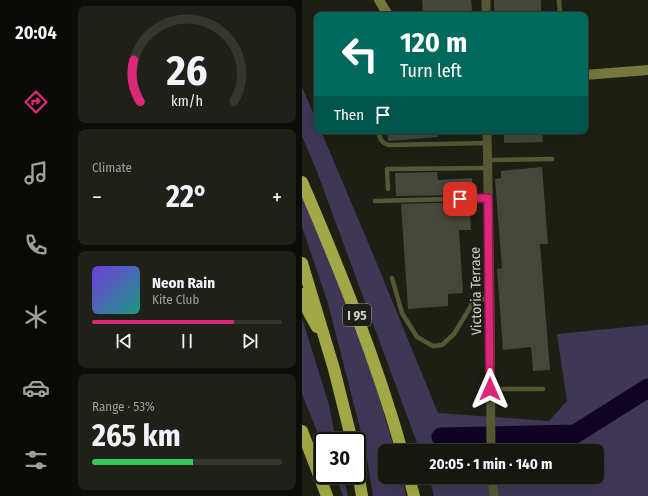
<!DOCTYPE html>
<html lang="en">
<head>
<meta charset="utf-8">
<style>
	body { margin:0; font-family:"Fira Sans Condensed",sans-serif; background:#1f2018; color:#f1f3f6; height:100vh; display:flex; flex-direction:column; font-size:15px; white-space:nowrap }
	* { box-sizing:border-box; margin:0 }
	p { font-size:13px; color:#9e9f9e }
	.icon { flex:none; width:22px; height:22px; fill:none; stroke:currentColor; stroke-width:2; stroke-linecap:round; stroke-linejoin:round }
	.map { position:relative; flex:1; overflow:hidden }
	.panel { display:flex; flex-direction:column; gap:6px; padding:6px; background:#0c0d08; width:230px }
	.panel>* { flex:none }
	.guide { position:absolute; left:12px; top:12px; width:274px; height:122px; border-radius:8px; box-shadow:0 4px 16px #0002,0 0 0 1px #35362f; background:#00695c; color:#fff; overflow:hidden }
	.speed { position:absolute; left:12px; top:432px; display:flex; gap:8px; font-size:20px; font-weight:700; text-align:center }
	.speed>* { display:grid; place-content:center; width:52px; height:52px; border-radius:50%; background:#16170f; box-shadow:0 4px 16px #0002,0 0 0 1px #35362f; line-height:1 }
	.speed .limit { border:2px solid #111; border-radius:6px; background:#fff; color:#111 }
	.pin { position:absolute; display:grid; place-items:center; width:34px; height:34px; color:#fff; margin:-17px; border-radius:8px; box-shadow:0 2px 6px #0006 }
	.me { position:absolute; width:44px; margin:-22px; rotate:0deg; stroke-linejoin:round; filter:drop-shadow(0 0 3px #0008) }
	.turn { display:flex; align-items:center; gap:14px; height:84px; padding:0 20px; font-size:18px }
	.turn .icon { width:52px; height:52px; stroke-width:2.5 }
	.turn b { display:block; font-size:28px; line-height:34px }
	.then { display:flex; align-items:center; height:38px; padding:0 20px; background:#0003; gap:8px; font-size:15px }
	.big { font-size:30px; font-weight:700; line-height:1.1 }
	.panel .widget { flex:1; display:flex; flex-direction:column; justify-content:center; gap:6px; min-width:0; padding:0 14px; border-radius:8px; background:#1f2018 }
	.panel .dial { align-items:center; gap:0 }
	.dial svg { height:104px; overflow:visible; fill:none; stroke:#35362f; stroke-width:7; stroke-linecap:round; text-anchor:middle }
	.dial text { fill:#f1f3f6; stroke:none }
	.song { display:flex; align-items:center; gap:12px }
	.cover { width:48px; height:48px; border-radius:6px; background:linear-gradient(135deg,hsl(260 70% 55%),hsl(170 70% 35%)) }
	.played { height:4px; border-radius:2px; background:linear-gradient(90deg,#db2777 75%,#35362f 75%) }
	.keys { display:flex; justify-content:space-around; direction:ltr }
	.heat { display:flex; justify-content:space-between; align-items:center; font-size:22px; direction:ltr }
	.charge { height:6px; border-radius:3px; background:linear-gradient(90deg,#34c759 53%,#35362f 0) }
	.trip { position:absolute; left:76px; top:444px; width:226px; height:40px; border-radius:8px; background:#16170f; box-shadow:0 4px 16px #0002,0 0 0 1px #35362f; font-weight:700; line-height:40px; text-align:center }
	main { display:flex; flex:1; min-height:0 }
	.tab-bar { display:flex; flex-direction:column; width:72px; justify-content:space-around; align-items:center; background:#090906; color:#9e9f9e }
	.tab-bar .icon { width:28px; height:28px }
	.tab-bar .on { color:#db2777 }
	.tab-bar b { font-size:18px; color:#f1f3f6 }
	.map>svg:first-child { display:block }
	.green { fill:#403757 }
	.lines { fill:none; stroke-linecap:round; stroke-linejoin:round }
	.river { stroke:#100422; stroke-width:19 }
	.building { fill:#45473a }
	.service { stroke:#555833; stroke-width:4.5 }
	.minor { stroke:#555833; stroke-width:9 }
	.secondary { stroke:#74783c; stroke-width:10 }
	.motorway { stroke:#a3a846; stroke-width:12 }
	.route-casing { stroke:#8e194d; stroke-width:10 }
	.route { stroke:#db2777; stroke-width:7 }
	.labels { text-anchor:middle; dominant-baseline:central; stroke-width:4; stroke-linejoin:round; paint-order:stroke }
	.shield { fill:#1e1f14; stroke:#9b9c94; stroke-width:1 }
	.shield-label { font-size:13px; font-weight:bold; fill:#d1d2cb }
	.street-label { font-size:14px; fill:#d1d2cb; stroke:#1e1f14 }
</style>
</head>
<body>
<main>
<nav class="tab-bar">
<b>20:04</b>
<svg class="icon on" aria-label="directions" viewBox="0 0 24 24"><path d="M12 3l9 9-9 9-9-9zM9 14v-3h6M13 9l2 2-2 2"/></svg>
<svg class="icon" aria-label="music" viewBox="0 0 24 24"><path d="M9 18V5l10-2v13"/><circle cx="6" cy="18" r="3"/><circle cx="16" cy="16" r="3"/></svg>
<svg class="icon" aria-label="phone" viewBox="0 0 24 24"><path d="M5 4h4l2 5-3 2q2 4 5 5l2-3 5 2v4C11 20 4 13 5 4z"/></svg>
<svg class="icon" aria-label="climate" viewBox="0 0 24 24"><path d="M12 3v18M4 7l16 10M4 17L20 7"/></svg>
<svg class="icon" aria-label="car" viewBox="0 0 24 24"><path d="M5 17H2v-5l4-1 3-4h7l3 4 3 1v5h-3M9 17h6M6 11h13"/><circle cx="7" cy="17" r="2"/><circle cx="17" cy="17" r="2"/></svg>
<svg class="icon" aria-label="filters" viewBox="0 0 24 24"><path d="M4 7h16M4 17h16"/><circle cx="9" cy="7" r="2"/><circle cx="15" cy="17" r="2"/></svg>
</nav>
<section class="panel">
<div class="widget dial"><svg viewBox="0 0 100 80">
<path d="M14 69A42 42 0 1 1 86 69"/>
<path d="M14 69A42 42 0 0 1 9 37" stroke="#db2777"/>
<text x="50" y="56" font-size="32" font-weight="700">26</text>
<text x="50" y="72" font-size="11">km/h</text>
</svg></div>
<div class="widget"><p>Climate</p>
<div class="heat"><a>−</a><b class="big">22°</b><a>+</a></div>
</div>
<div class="widget">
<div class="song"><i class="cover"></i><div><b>Neon Rain</b><p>Kite Club</p></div></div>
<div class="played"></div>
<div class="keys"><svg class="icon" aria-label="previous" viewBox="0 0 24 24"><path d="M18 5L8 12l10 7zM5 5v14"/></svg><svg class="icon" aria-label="pause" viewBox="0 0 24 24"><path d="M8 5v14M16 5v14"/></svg><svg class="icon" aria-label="next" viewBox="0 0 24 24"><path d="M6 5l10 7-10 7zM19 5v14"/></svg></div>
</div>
<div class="widget"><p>Range · 53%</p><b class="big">265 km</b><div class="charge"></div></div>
</section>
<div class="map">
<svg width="346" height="496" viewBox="0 0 346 496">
	<rect width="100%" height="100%" fill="#1e1f14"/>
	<path class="green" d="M 0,87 L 15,122 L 15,131 L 19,131 L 73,259 L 136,413 L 247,421 L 265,401 L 255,334 L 346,325 L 346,496 L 132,496 L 127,477 L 295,477 L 295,451 L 118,451 L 14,169 L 0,136 Z
		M 0,194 L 46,292 L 93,451 L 83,451 L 83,477 L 100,477 L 104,496 L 71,496 L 64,452 L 26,303 L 0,227 Z
		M 0,318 L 27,405 L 34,441 L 21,441 L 21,446 L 0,394 Z
		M 33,475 L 41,475 L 46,496 L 41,496 Z"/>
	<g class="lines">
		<path class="river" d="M 139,437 L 273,434 L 346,388"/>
	</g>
	<path class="building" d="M 120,0 L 169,0 L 170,9 L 168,15 L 121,15 Z
		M 192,0 L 239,0 L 239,15 L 192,15 Z
		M 85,131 L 136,131 L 136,137 L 86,141 Z
		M 202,131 L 240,131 L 241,142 L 202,143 Z
		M 240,167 L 246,244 L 238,244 L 248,370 L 231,371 L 229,347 L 201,350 L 195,269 L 200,268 L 193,179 L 199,178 L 199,171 Z
		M 135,172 L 136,180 L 170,178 L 171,192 L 167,192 L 167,195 L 94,196 L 93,173 Z
		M 167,202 L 169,230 L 157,230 L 161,293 L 146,294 L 146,306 L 106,309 L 99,204 Z"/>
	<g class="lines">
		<path class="service" d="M 257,0 L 258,15
			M 77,131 C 77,138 79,143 87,145 L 185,143
			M 256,131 L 256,133
			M 186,160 L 250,159
			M 86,189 L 85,169 L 186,168
			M 73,201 L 186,198
			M 90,278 L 100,313 L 115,337 L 131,346 L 140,345 L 152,334 L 172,301 L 188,298
			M 189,389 L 241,389"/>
		<path class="minor" d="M 184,15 L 184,0
			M 185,131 L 188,298 L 189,451
			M 190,477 L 192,496"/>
		<path class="secondary" d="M 77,0 L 86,15
			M 283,75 L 346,70"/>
		<path class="motorway" d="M 0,182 C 38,270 74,359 100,451
			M 0,263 L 32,369 L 50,441
			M 0,294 L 6,311 L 15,327
			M 0,431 L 25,496
			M 55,467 L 60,496
			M 107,477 L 112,496"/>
	</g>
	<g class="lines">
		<g class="route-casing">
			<path id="route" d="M 158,199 L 186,198 L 188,389"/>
		</g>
		<use href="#route" class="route"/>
	</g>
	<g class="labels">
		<rect class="shield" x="41" y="304" width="28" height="22" rx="3"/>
		<g class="shield-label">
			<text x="55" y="315">I 95</text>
		</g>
		<g class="street-label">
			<text transform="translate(174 291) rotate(-91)">Victoria Terrace</text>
		</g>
	</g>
</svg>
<div class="speed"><div class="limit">30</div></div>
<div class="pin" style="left:158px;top:199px;background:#d93025"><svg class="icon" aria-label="arrive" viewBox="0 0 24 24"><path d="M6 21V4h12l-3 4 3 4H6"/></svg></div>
<svg class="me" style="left:188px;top:389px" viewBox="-20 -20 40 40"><path d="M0-17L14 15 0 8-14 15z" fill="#db2777" stroke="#fff" stroke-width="4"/></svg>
<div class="trip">20:05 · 1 min · 140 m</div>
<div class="guide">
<div class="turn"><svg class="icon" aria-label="left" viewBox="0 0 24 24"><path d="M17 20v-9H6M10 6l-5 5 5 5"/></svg><div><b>120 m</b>Turn left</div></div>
<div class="then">Then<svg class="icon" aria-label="arrive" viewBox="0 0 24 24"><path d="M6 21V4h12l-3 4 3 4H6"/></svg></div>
</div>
</div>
</main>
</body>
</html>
